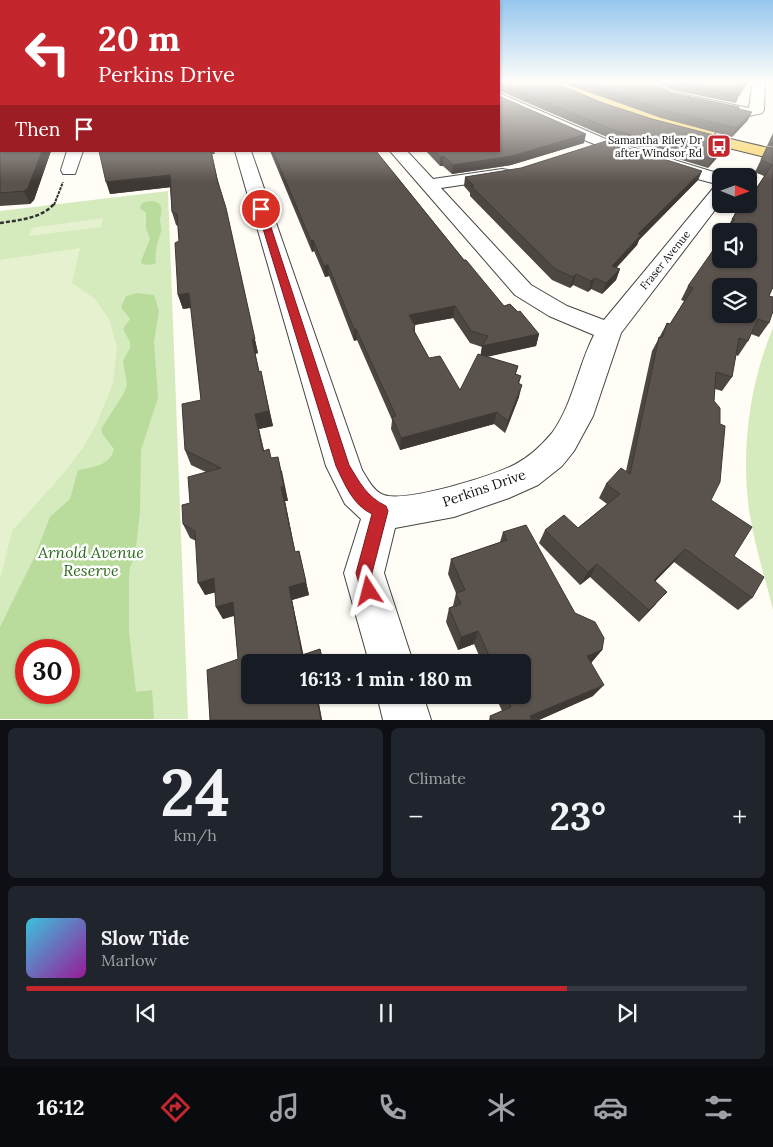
<!DOCTYPE html>
<html lang="en">
<head>
<meta charset="utf-8">
<style>
	body { margin:0; font-family:Lora,serif; background:#20242c; color:#f1f3f6; height:100vh; display:flex; flex-direction:column; font-size:19px; white-space:nowrap }
	* { box-sizing:border-box; margin:0 }
	p { font-size:16px; color:#9ea1a6 }
	.icon { flex:none; width:28px; height:28px; fill:none; stroke:currentColor; stroke-width:2; stroke-linecap:round; stroke-linejoin:round }
	.map { position:relative; height:720px; overflow:hidden }
	.sheet { display:flex; flex-direction:column; gap:8px; padding:8px; background:#0d0f14; flex:1 }
	.sheet>* { flex:none }
	.banner { position:absolute; left:0px; top:0px; width:500px; height:152px; box-shadow:0 1px 4px #0004; background:#c4262e; color:#fff; overflow:hidden }
	.needle { width:32px; rotate:91deg }
	.controls { position:absolute; left:712px; top:168px; display:grid; gap:10px }
	.controls a { display:grid; place-items:center; width:45px; height:45px; border-radius:8px; background:#171b24; box-shadow:0 1px 4px #0004; font-size:25px }
	.speed { position:absolute; left:15px; top:639px; display:flex; gap:10px; font-size:25px; font-weight:700; text-align:center }
	.speed>* { display:grid; place-content:center; width:65px; height:65px; border-radius:50%; background:#171b24; box-shadow:0 1px 4px #0004; line-height:1 }
	.speed .limit { border:8px solid #d22; background:#fff; color:#111 }
	.pin { position:absolute; display:grid; place-items:center; width:42px; height:42px; color:#fff; margin:-21px; border:2px solid #fff; border-radius:50%; box-shadow:0 1px 5px #0007 }
	.me { position:absolute; width:55px; margin:-28px; rotate:351deg; stroke-linejoin:round; filter:drop-shadow(0 0 4px #0008) }
	.turn { display:flex; align-items:center; gap:18px; height:105px; padding:0 15px; font-size:22px }
	.turn .icon { width:65px; height:65px; stroke-width:2.5 }
	.turn b { display:block; font-size:35px; line-height:42px }
	.then { display:flex; align-items:center; height:48px; padding:0 15px; background:#0003; gap:10px; font-size:19px }
	.big { font-size:38px; font-weight:700; line-height:1.1 }
	.sheet .card { flex:1; display:flex; flex-direction:column; justify-content:center; gap:8px; min-width:0; padding:0 18px; border-radius:8px; background:#20242c }
	.sheet .dial { align-items:center; gap:0 }
	.dial b { font-size:65px; line-height:1 }
	.song { display:flex; align-items:center; gap:15px }
	.cover { width:60px; height:60px; border-radius:8px; background:linear-gradient(135deg,hsl(190 70% 55%),hsl(300 70% 35%)) }
	.played { height:5px; border-radius:2px; background:linear-gradient(90deg,#c4262e 75%,#363941 75%) }
	.keys { display:flex; justify-content:space-around; direction:ltr }
	.heat { display:flex; justify-content:space-between; align-items:center; font-size:28px; direction:ltr }
	.sheet .tiles { flex:1; display:grid; gap:8px; grid-template-columns:1fr 1fr }
	.card:last-child { grid-column:span 2 }
	.trip { position:absolute; left:241px; top:654px; width:290px; height:50px; border-radius:8px; background:#171b24; box-shadow:0 1px 4px #0004; font-weight:700; line-height:50px; text-align:center }
	.tab-bar { display:flex; height:80px; justify-content:space-around; align-items:center; background:#090b0e; color:#9ea1a6 }
	.tab-bar .icon { width:35px; height:35px }
	.tab-bar .active { color:#c4262e }
	.tab-bar b { font-size:22px; color:#f1f3f6 }
	.map>svg:first-child { display:block }
	.green { fill:#d5ebbd; fill-rule:evenodd }
	.forest { fill:#b9dc9c; fill-rule:evenodd }
	.pitch { fill:#e6f2cf }
	.lines { fill:none; stroke-linecap:round; stroke-linejoin:round }
	.minor-casing { stroke:#444; stroke-width:2 }
	.major-casing { stroke:#222; stroke-width:2 }
	.path-far1 { stroke:#333; stroke-width:2; stroke-dasharray:3 1; stroke-linecap:butt }
	.path { stroke:#333; stroke-width:2.5; stroke-dasharray:4 2; stroke-linecap:butt }
	.minor { fill:#fff; fill-rule:evenodd }
	.major { fill:#f9d66b; fill-rule:evenodd }
	.wall { fill:#4d4742; fill-rule:evenodd }
	.shaded-wall { fill:#3f3936 }
	.building { fill:#5a524d; stroke:#3f3936; fill-rule:evenodd }
	.route { fill:#c4262e; stroke:#7f191e }
	.labels { text-anchor:middle; dominant-baseline:central; stroke-width:5; stroke-linejoin:round; paint-order:stroke }
	.far-poi-label { font-size:11px; fill:#111; stroke:#fff; text-anchor:end }
	.far-street-label { font-size:11px; fill:#111; stroke:#fff }
	.street-label { font-size:14px; fill:#111; stroke:#fff }
	.near-park-label { font-size:16px; font-style:italic; fill:#2f6b1f; stroke:#fff }
</style>
</head>
<body>
<div class="map">
<svg width="773" height="720" viewBox="0 0 773 720">
	<rect width="100%" height="100%" fill="#fffdf5"/>
	<path class="green" d="M 168,191 L 188,719 L 0,719 L 0,211 ZM 26,650 L 69,650 L 69,692 L 26,692 Z
		M 773,328 L 773,610 C 765,577 754,544 749,510 C 741,449 749,385 773,328 Z"/>
	<path class="forest" d="M 150,201 C 164,201 162,210 160,220 C 160,224 162,228 161,232 C 158,242 154,252 156,263 L 150,265 L 142,264 L 141,261 L 150,239 L 146,228 L 146,213 L 140,208 L 142,203 Z
		M 137,293 L 154,295 L 159,311 L 154,342 L 158,398 L 141,450 L 140,512 L 135,556 L 130,567 L 129,580 L 129,632 L 136,692 L 152,690 L 154,719 L 0,719 L 0,627 L 34,558 L 50,517 L 70,499 L 78,470 C 93,467 110,466 114,449 L 103,435 L 101,429 L 124,393 L 127,384 L 123,361 L 130,348 L 130,342 L 123,329 L 130,319 L 121,307 L 126,296 ZM 26,650 L 69,650 L 69,692 L 26,692 Z"/>
	<path class="pitch" d="M 103,218 L 101,227 L 29,236 L 32,228 Z
		M 80,248 L 72,283 L 95,299 L 110,321 L 117,349 L 113,383 L 96,425 L 82,449 L 63,474 L 12,531 L 0,579 L 0,260 Z"/>
	<g class="lines">
		<g class="minor-casing">
			<path id="minor" d="M 622,81 L 641,81 L 677,93 L 749,108 L 753,81 L 765,81 L 764,110 L 762,113 L 749,116 L 670,99 Z
				M 499,93 L 608,140 L 727,176 L 721,176 L 721,202 L 621,333 L 593,416 L 574,451 L 562,466 L 538,485 L 509,498 L 454,517 L 395,528 L 384,573 L 413,662 L 369,662 L 344,573 L 361,519 L 345,504 L 326,466 L 235,151 L 251,151 L 362,470 C 367,478 374,492 384,495 C 406,503 492,476 514,465 C 528,458 542,445 552,433 C 573,404 578,366 594,335 L 549,316 L 515,295 L 390,151 L 407,151 L 433,179 L 502,169 L 508,170 L 510,174 L 508,178 L 441,188 L 531,285 L 567,306 L 604,320 L 715,186 L 720,185 C 644,166 569,136 499,102 Z
				M 67,151 L 83,151 L 75,174 L 63,174 L 61,170 Z
				M 377,695 L 423,695 L 431,720 L 383,720 Z"/>
		</g>
		<g class="major-casing">
			<path id="major" d="M 551,81 L 568,81 L 643,109 L 714,129 L 716,132 L 713,135 L 773,149 L 773,159 L 684,137 L 682,134 L 687,130 L 633,115 Z"/>
		</g>
		<path class="path-far1" d="M 750,175 L 761,172
			M 54,205 L 63,182"/>
		<path class="path" d="M 0,223 C 19,220 41,219 55,203"/>
		<use href="#minor" class="minor"/>
		<use href="#major" class="major"/>
	</g>
	<path class="wall" d="M 1,81 L 1,151 L 51,151 L 34,200 L 30,204 L 0,206 L 0,82 L 1,82 Z
		M 499,81 L 594,100 L 652,119 L 725,138 L 724,142 L 726,143 L 722,152 L 708,168 L 609,138 L 500,91 L 499,92 L 499,96 L 584,143 L 511,165 L 452,174 L 443,166 L 440,166 L 426,151 L 499,151 Z
		M 557,81 L 643,81 L 672,93 L 739,109 L 748,120 L 732,137 L 661,118 Z
		M 648,81 L 750,81 L 740,93 L 736,103 L 677,91 Z
		M 773,133 L 773,147 L 767,146 Z
		M 767,147 L 773,148 L 769,323 L 759,337 L 751,334 L 748,341 L 738,356 L 736,355 L 732,377 L 722,391 L 715,389 L 714,401 L 711,500 L 752,598 L 738,610 L 674,562 L 655,581 L 656,604 L 639,622 L 590,577 L 580,585 L 539,543 L 545,530 L 578,528 L 607,504 L 599,498 L 606,484 L 626,471 L 652,351 L 667,323 L 670,324 L 684,301 L 681,300 L 688,286 L 749,231 L 726,231 L 737,209 L 752,195 L 764,176 L 755,172 Z
		M 99,151 L 214,151 L 215,154 L 212,154 L 218,181 L 258,353 L 255,354 L 273,426 L 259,429 L 264,450 L 271,458 L 282,471 L 288,501 L 285,501 L 295,552 L 299,551 L 309,595 L 292,600 L 303,655 L 320,649 L 323,662 L 250,662 L 331,699 L 319,704 L 322,720 L 210,720 L 238,659 L 234,616 L 223,619 L 216,607 L 215,592 L 205,595 L 196,541 L 190,538 L 183,524 L 190,503 L 206,472 L 191,465 L 185,450 L 201,400 L 191,308 L 183,309 L 178,295 L 179,241 L 178,226 L 176,225 L 172,212 L 170,187 L 110,194 Z
		M 270,151 L 376,151 L 464,260 L 504,306 L 539,334 L 536,346 L 487,357 L 518,366 L 516,374 L 521,376 L 519,384 L 519,397 L 505,433 L 494,424 L 400,450 L 391,429 L 392,420 L 357,340 L 354,341 L 329,276 L 325,277 L 314,251 L 312,252 ZM 453,318 L 470,343 L 482,347 L 481,355 L 460,390 L 429,358 L 415,333 L 415,325 Z
		M 702,171 L 698,180 L 639,240 L 637,245 L 616,268 L 620,269 L 616,280 L 602,294 L 591,289 L 588,292 L 573,285 L 570,288 L 552,280 L 470,196 L 470,193 L 464,186 L 465,177 Z
		M 503,532 L 575,613 L 602,650 L 591,663 L 593,696 L 539,720 L 489,720 L 490,716 L 502,711 L 495,695 L 522,695 L 522,662 L 482,662 L 474,644 L 458,650 L 446,622 L 449,608 L 453,606 L 456,593 L 448,574 L 451,559 L 500,542 Z"/>
	<path class="shaded-wall" d="M 747,81 L 750,81 L 739,95 L 741,89 Z
		M 501,84 L 500,91 L 499,92 L 499,85 Z
		M 752,112 L 748,120 L 732,137 L 736,128 Z
		M 586,134 L 584,143 L 511,165 L 452,174 L 453,165 Z
		M 726,143 L 722,152 L 708,168 L 712,159 Z
		M 42,151 L 51,151 L 34,200 L 30,204 L 24,191 Z
		M 444,156 L 443,166 L 440,166 L 440,157 Z
		M 702,171 L 698,180 L 639,240 L 637,245 L 608,277 L 612,266 L 638,234 Z
		M 170,175 L 173,187 L 110,194 L 106,182 Z
		M 226,208 L 258,353 L 255,354 L 262,386 L 252,339 Z
		M 313,240 L 314,251 L 312,252 L 311,241 Z
		M 328,265 L 329,276 L 325,277 L 324,266 Z
		M 620,269 L 616,280 L 602,294 L 606,283 Z
		M 576,274 L 573,285 L 570,288 L 573,277 Z
		M 595,278 L 591,289 L 588,292 L 591,281 Z
		M 189,293 L 194,307 L 183,309 L 178,295 Z
		M 455,306 L 453,318 L 408,326 L 409,315 Z
		M 354,329 L 356,329 L 357,340 L 354,341 Z
		M 539,334 L 536,346 L 480,358 L 482,346 Z
		M 261,371 L 273,426 L 259,429 L 267,465 L 255,414 Z
		M 522,385 L 519,397 L 505,433 L 508,421 Z
		M 497,412 L 494,424 L 400,450 L 401,438 Z
		M 278,457 L 288,501 L 285,501 L 298,565 L 281,487 Z
		M 685,549 L 674,562 L 644,593 L 654,580 Z
		M 299,551 L 309,595 L 292,600 L 305,662 L 302,655 L 289,587 Z
		M 597,564 L 590,577 L 580,585 L 588,572 Z
		M 214,578 L 221,591 L 205,595 L 198,583 Z
		M 667,592 L 656,604 L 639,622 L 649,610 Z
		M 233,602 L 239,614 L 223,619 L 216,607 Z
		M 478,631 L 474,644 L 458,650 L 461,637 Z
		M 602,650 L 591,663 L 587,656 Z
		M 604,685 L 593,696 L 539,720 L 528,720 L 530,716 Z
		M 316,695 L 330,695 L 331,699 L 319,704 L 322,720 L 321,720 Z"/>
	<path class="building" d="M 1,81 L 1,138 L 0,138 L 0,82 L 1,82 Z
		M 499,81 L 549,81 L 594,100 L 652,119 L 725,138 L 722,142 L 726,143 L 712,159 L 611,129 L 501,84 L 499,85 Z
		M 580,81 L 643,81 L 672,93 L 739,107 L 739,109 L 752,112 L 736,128 L 663,110 Z
		M 673,81 L 747,81 L 741,89 L 740,95 L 680,84 Z
		M 499,90 L 499,96 L 586,134 L 512,156 L 453,165 L 444,156 L 440,157 L 435,151 L 499,151 Z
		M 606,141 L 702,171 L 638,234 L 641,235 L 612,266 L 620,269 L 606,283 L 595,278 L 591,281 L 576,274 L 573,277 L 555,269 L 471,186 L 474,186 L 465,177 L 521,168 Z
		M 0,143 L 1,143 L 1,151 L 42,151 L 28,188 L 24,191 L 0,193 Z
		M 767,147 L 773,148 L 773,287 L 769,296 L 773,297 L 773,311 L 769,323 L 758,319 L 748,341 L 739,338 L 732,377 L 716,372 L 714,401 L 720,408 L 720,424 L 725,426 L 720,482 L 711,500 L 752,527 L 734,556 L 764,577 L 752,598 L 685,549 L 654,580 L 667,592 L 649,610 L 597,564 L 588,572 L 545,530 L 564,515 L 578,528 L 620,494 L 606,484 L 621,468 L 630,474 L 659,337 L 662,338 L 667,323 L 670,324 L 693,288 L 688,286 L 721,239 L 721,259 L 749,259 L 749,231 L 726,231 L 735,219 L 732,219 L 739,209 L 737,209 L 740,204 L 749,204 L 749,194 L 752,195 L 772,165 L 761,160 ZM 721,286 L 749,286 L 749,314 L 721,314 Z
		M 99,151 L 211,151 L 217,179 L 226,208 L 255,339 L 252,339 L 259,372 L 261,371 L 269,411 L 255,414 L 263,451 L 269,449 L 271,458 L 278,457 L 284,487 L 281,487 L 295,552 L 299,551 L 306,582 L 289,587 L 302,655 L 320,649 L 323,662 L 250,662 L 250,695 L 316,695 L 321,720 L 210,720 L 207,670 L 238,659 L 233,602 L 216,607 L 214,578 L 198,583 L 195,531 L 183,524 L 182,505 L 190,503 L 188,477 L 221,468 L 185,450 L 182,404 L 201,400 L 189,293 L 178,295 L 175,243 L 179,241 L 177,214 L 172,212 L 170,175 L 106,182 Z
		M 273,151 L 376,151 L 464,260 L 466,260 L 504,306 L 510,304 L 518,312 L 520,311 L 539,334 L 482,346 L 488,336 L 471,331 L 455,306 L 409,315 L 415,326 L 413,329 L 429,358 L 440,356 L 460,390 L 478,354 L 518,366 L 515,374 L 521,376 L 518,383 L 522,385 L 508,421 L 497,412 L 401,438 L 392,417 L 396,416 L 356,329 L 354,329 L 328,265 L 324,266 L 313,240 L 311,241 Z
		M 526,525 L 575,613 L 595,622 L 604,638 L 602,650 L 587,656 L 604,685 L 530,716 L 532,720 L 492,720 L 490,716 L 511,707 L 506,695 L 522,695 L 522,662 L 492,662 L 478,631 L 461,637 L 449,608 L 461,604 L 456,593 L 465,590 L 451,559 L 507,540 L 503,532 Z"/>
	<linearGradient id="sky" x2="0" y2="1"><stop stop-color="#95c6ee"/><stop offset="0.45" stop-color="#fffefa"/><stop offset="1" stop-color="#fffefa" stop-opacity="0"/></linearGradient>
	<rect width="773" height="182" fill="url(#sky)"/>
	<path class="route" d="M 261,206 L 265,209 L 349,465 C 360,483 367,497 386,506 L 388,511 L 372,573 L 378,591 L 375,597 L 369,599 L 363,597 L 356,573 L 372,514 C 353,505 345,485 336,466 L 257,209 Z"/>
	<defs>
		<g id="bus-square" transform="scale(1.25)"><rect x="-9" y="-9" width="18" height="18" rx="4" fill="#c4262e" stroke="#fff"/><path d="M-5-6H5V4H4V6H2V4H-2V6H-4V4H-5ZM-3.5-4V0h7V-4ZM-3.5 1.2v1.5H-2V1.2ZM2 1.2v1.5H3.5V1.2Z" fill="#fff"/></g>
	</defs>
	<g fill-rule="evenodd">
		<use href="#bus-square" x="719" y="146"/>
	</g>
	<g class="labels">
		<g class="far-poi-label">
			<text x="702" y="140">Samantha Riley Dr<tspan x="702" dy="13">after Windsor Rd</tspan></text>
		</g>
		<g class="far-street-label">
			<text transform="translate(665 260) rotate(-51)">Fraser Avenue</text>
		</g>
		<g class="street-label">
			<text transform="translate(484 488) rotate(-19)">Perkins Drive</text>
		</g>
		<g class="near-park-label">
			<text x="91" y="552">Arnold Avenue<tspan x="91" dy="18">Reserve</tspan></text>
		</g>
	</g>
</svg>
<div class="controls">
<a><svg class="needle" viewBox="-14 -14 28 28"><path d="M0-13l5 13h-10z" fill="#e53935"/><path d="M0 13l5-13h-10z" fill="#9ea1a6"/></svg></a>
<a><svg class="icon" aria-label="sound" viewBox="0 0 24 24"><path d="M4 9h4l5-4v14l-5-4H4zM17 9q2 3 0 6"/></svg></a>
<a><svg class="icon" aria-label="layers" viewBox="0 0 24 24"><path d="M12 4l9 5-9 5-9-5zM3 14l9 5 9-5"/></svg></a>
</div>
<div class="speed"><div class="limit">30</div></div>
<div class="pin" style="left:261px;top:209px;background:#d93025"><svg class="icon" aria-label="arrive" viewBox="0 0 24 24"><path d="M6 21V4h12l-3 4 3 4H6"/></svg></div>
<svg class="me" style="left:369px;top:591px" viewBox="-20 -20 40 40"><path d="M0-17L14 15 0 8-14 15z" fill="#c4262e" stroke="#fff" stroke-width="4"/></svg>
<div class="trip">16:13 · 1 min · 180 m</div>
<div class="banner">
<div class="turn"><svg class="icon" aria-label="left" viewBox="0 0 24 24"><path d="M17 20v-9H6M10 6l-5 5 5 5"/></svg><div><b>20 m</b>Perkins Drive</div></div>
<div class="then">Then<svg class="icon" aria-label="arrive" viewBox="0 0 24 24"><path d="M6 21V4h12l-3 4 3 4H6"/></svg></div>
</div>
</div>
<section class="sheet">
<div class="tiles">
<div class="card dial"><b>24</b><p>km/h</p></div>
<div class="card"><p>Climate</p>
<div class="heat"><a>−</a><b class="big">23°</b><a>+</a></div>
</div>
<div class="card">
<div class="song"><i class="cover"></i><div><b>Slow Tide</b><p>Marlow</p></div></div>
<div class="played"></div>
<div class="keys"><svg class="icon" aria-label="previous" viewBox="0 0 24 24"><path d="M18 5L8 12l10 7zM5 5v14"/></svg><svg class="icon" aria-label="pause" viewBox="0 0 24 24"><path d="M8 5v14M16 5v14"/></svg><svg class="icon" aria-label="next" viewBox="0 0 24 24"><path d="M6 5l10 7-10 7zM19 5v14"/></svg></div>
</div>
</div>
</section>
<nav class="tab-bar">
<b>16:12</b>
<svg class="icon active" aria-label="directions" viewBox="0 0 24 24"><path d="M12 3l9 9-9 9-9-9zM9 14v-3h6M13 9l2 2-2 2"/></svg>
<svg class="icon" aria-label="music" viewBox="0 0 24 24"><path d="M9 18V5l10-2v13"/><circle cx="6" cy="18" r="3"/><circle cx="16" cy="16" r="3"/></svg>
<svg class="icon" aria-label="phone" viewBox="0 0 24 24"><path d="M5 4h4l2 5-3 2q2 4 5 5l2-3 5 2v4C11 20 4 13 5 4z"/></svg>
<svg class="icon" aria-label="climate" viewBox="0 0 24 24"><path d="M12 3v18M4 7l16 10M4 17L20 7"/></svg>
<svg class="icon" aria-label="car" viewBox="0 0 24 24"><path d="M5 17H2v-5l4-1 3-4h7l3 4 3 1v5h-3M9 17h6M6 11h13"/><circle cx="7" cy="17" r="2"/><circle cx="17" cy="17" r="2"/></svg>
<svg class="icon" aria-label="filters" viewBox="0 0 24 24"><path d="M4 7h16M4 17h16"/><circle cx="9" cy="7" r="2"/><circle cx="15" cy="17" r="2"/></svg>
</nav>
</body>
</html>
